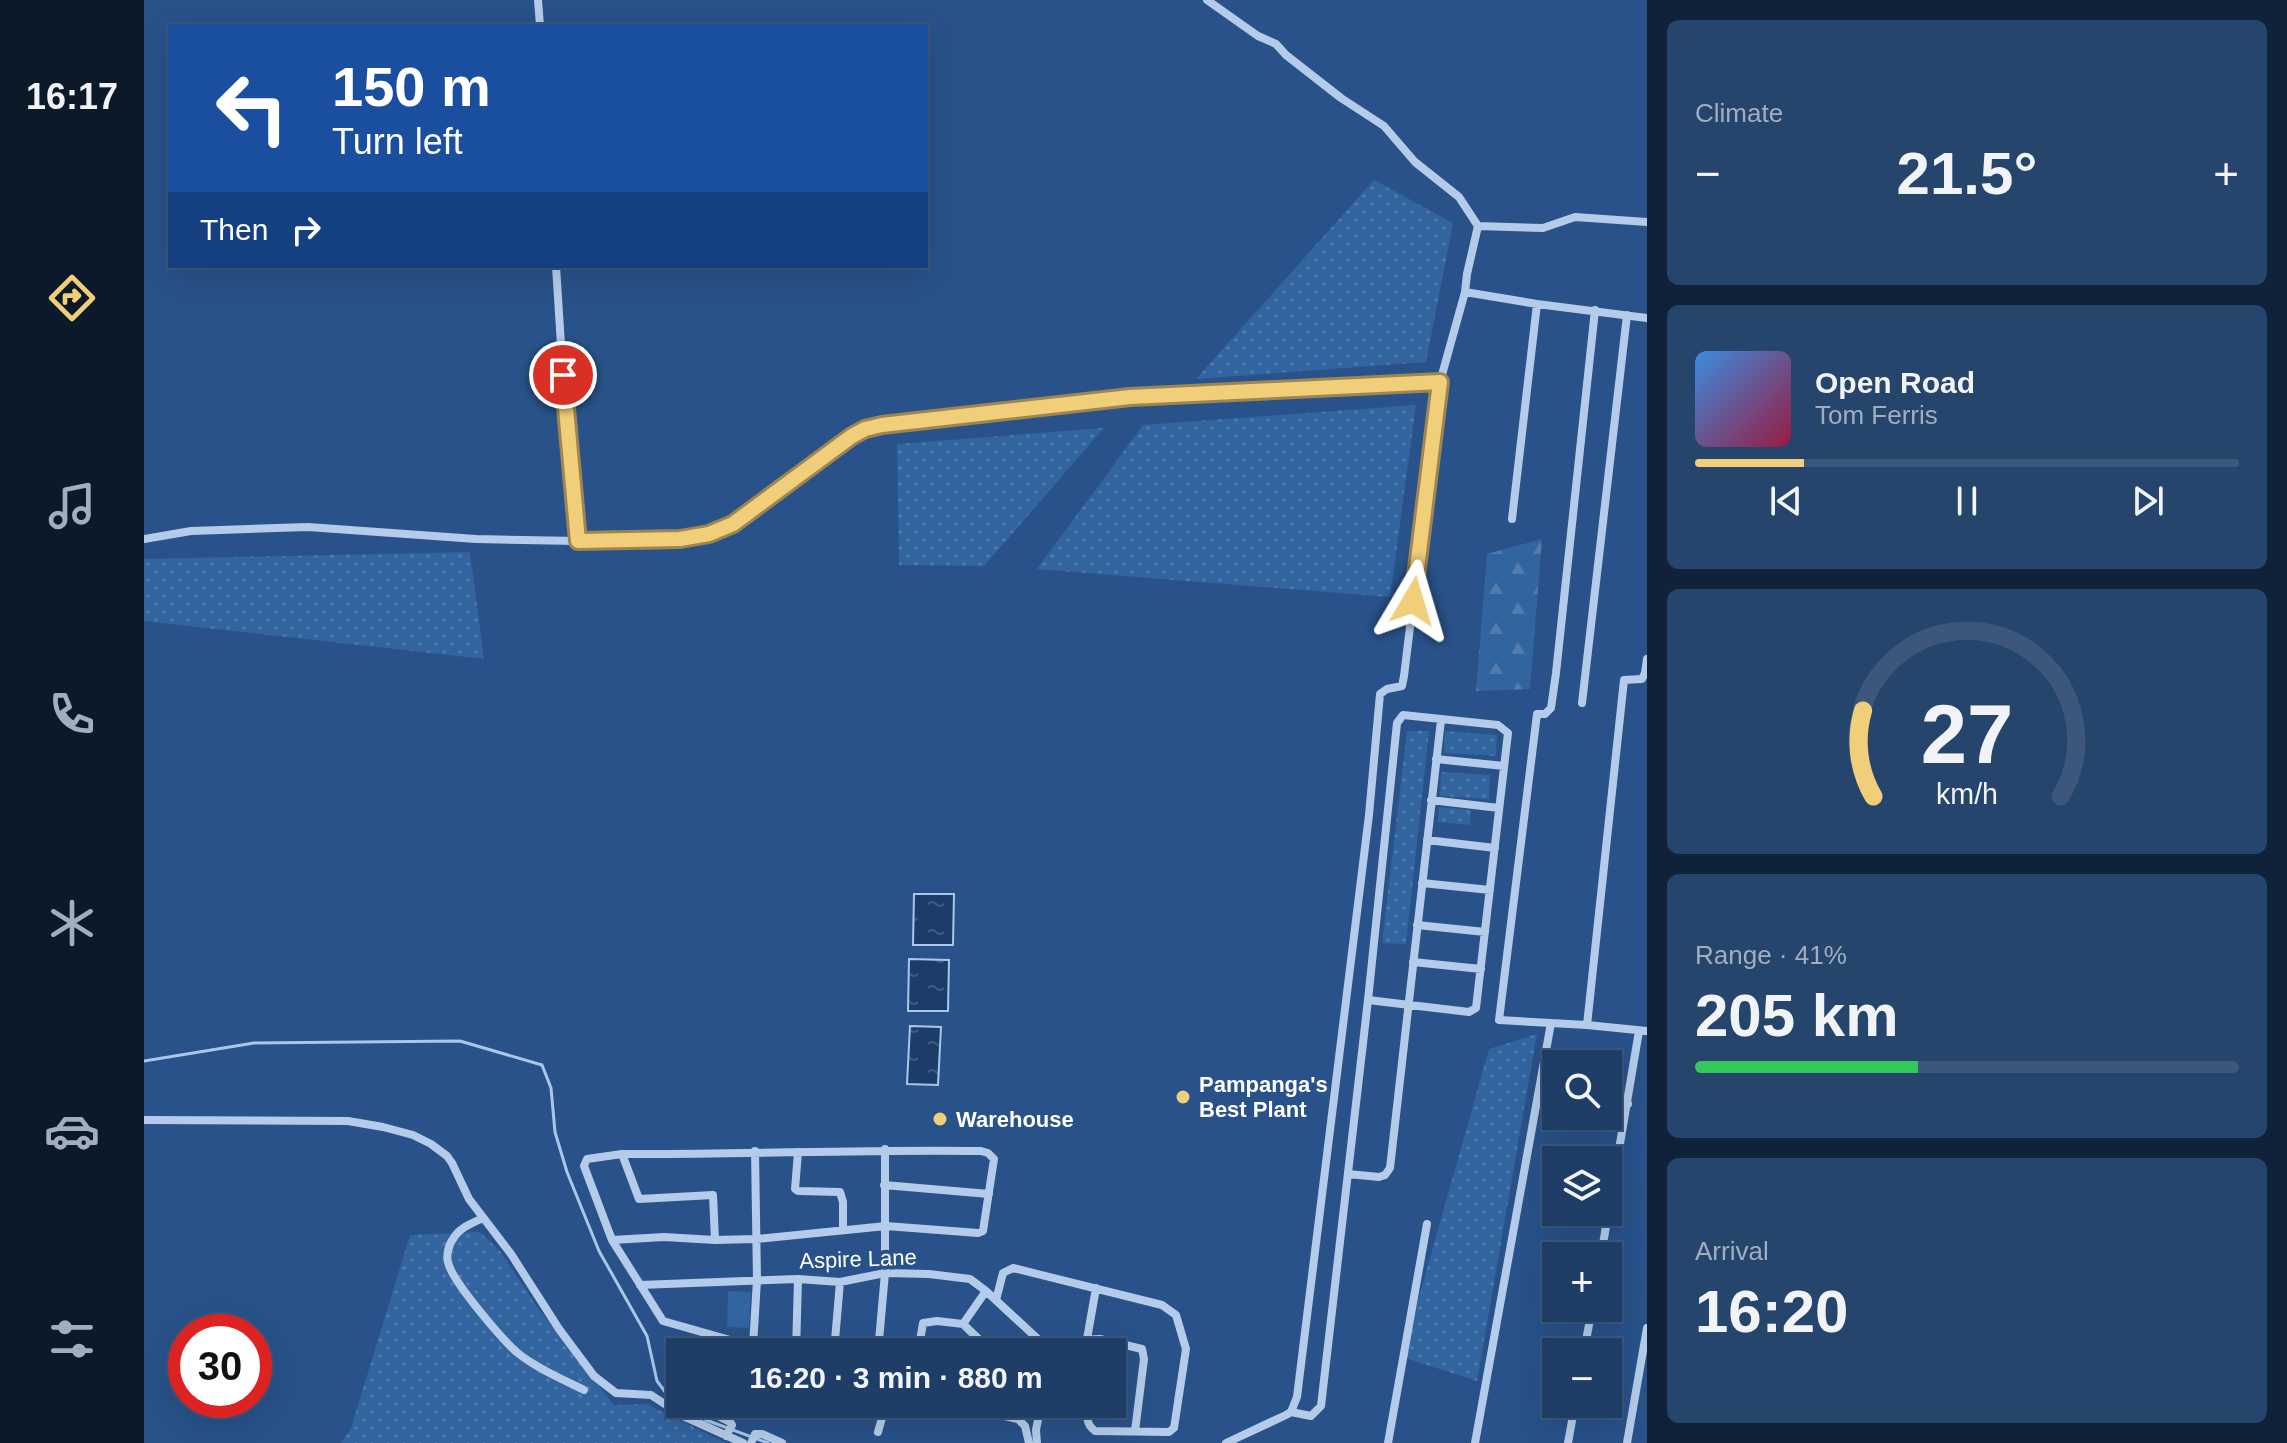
<!DOCTYPE html>
<html lang="en">
<head>
<meta charset="utf-8">
<style>
	body { margin:0; font-family:Helvetica,sans-serif; background:#26456d; color:#f1f3f6; height:100vh; display:flex; flex-direction:column; font-size:30px; white-space:nowrap }
	* { box-sizing:border-box; margin:0 }
	p { font-size:26px; color:#a1aec0 }
	.icon { flex:none; width:44px; height:44px; fill:none; stroke:currentColor; stroke-width:2; stroke-linecap:round; stroke-linejoin:round }
	.map { position:relative; flex:1; overflow:hidden }
	.panel { display:flex; flex-direction:column; gap:20px; padding:20px; background:#102239; width:640px }
	.panel>* { flex:none }
	.guide { position:absolute; left:24px; top:24px; width:760px; height:244px; border-radius:0px; box-shadow:0 8px 32px #0002,0 0 0 2px #3c577b; background:#1a4fa0; color:#fff; overflow:hidden }
	.tools { position:absolute; left:1398px; top:1050px; display:grid; gap:16px }
	.tools a { display:grid; place-items:center; width:80px; height:80px; border-radius:0px; background:#1e3e67; box-shadow:0 8px 32px #0002,0 0 0 2px #3c577b; font-size:40px }
	.speed { position:absolute; left:24px; top:1314px; display:flex; gap:16px; font-size:40px; font-weight:700; text-align:center }
	.speed>* { display:grid; place-content:center; width:104px; height:104px; border-radius:50%; background:#1e3e67; box-shadow:0 8px 32px #0002,0 0 0 2px #3c577b; line-height:1 }
	.speed .limit { border:12px solid #d22; background:#fff; color:#111 }
	.pin { position:absolute; display:grid; place-items:center; width:68px; height:68px; color:#fff; margin:-34px; border:4px solid #fff; border-radius:50%; box-shadow:0 2px 8px #0007 }
	.me { position:absolute; width:88px; margin:-44px; rotate:7deg; stroke-linejoin:round; filter:drop-shadow(0 0 6px #0008) }
	.turn { display:flex; align-items:center; gap:28px; height:168px; padding:0 32px; font-size:36px }
	.turn .icon { width:104px; height:104px; stroke-width:2.5 }
	.turn b { display:block; font-size:56px; line-height:68px }
	.then { display:flex; align-items:center; height:76px; padding:0 32px; background:#0003; gap:16px; font-size:30px }
	.big { font-size:60px; font-weight:700; line-height:1.1 }
	.panel .widget { flex:1; display:flex; flex-direction:column; justify-content:center; gap:12px; min-width:0; padding:0 28px; border-radius:12px; background:#26456d }
	.panel .dial { align-items:center; gap:0 }
	.dial svg { height:208px; overflow:visible; fill:none; stroke:#3c577b; stroke-width:7; stroke-linecap:round; text-anchor:middle }
	.dial text { fill:#f1f3f6; stroke:none }
	.song { display:flex; align-items:center; gap:24px }
	.cover { width:96px; height:96px; border-radius:12px; background:linear-gradient(135deg,hsl(210 70% 55%),hsl(340 70% 35%)) }
	.played { height:8px; border-radius:4px; background:linear-gradient(90deg,#f1ce7a 20%,#3c577b 20%) }
	.keys { display:flex; justify-content:space-around; direction:ltr }
	.heat { display:flex; justify-content:space-between; align-items:center; font-size:44px; direction:ltr }
	.charge { height:12px; border-radius:6px; background:linear-gradient(90deg,#34c759 41%,#3c577b 0) }
	.trip { position:absolute; left:522px; top:1338px; width:460px; height:80px; border-radius:0px; background:#1e3e67; box-shadow:0 8px 32px #0002,0 0 0 2px #3c577b; font-weight:700; line-height:80px; text-align:center }
	main { display:flex; flex:1; min-height:0 }
	.dock { display:flex; flex-direction:column; width:144px; justify-content:space-around; align-items:center; background:#0c1929; color:#a1aec0 }
	.dock .icon { width:56px; height:56px }
	.dock .on { color:#f1ce7a }
	.dock b { font-size:36px; color:#f1f3f6 }
	.map>svg:first-child { display:block }
	.grass { fill:url(#grass-dots) }
	.forest { fill:url(#forest-firs) }
	.garden { fill:#3264a0 }
	.water { fill:url(#water-ripples); stroke:#a9c7e9; stroke-width:2 }
	.lines { fill:none; stroke-linecap:round; stroke-linejoin:round }
	.stream { stroke:#a9c7e9; stroke-width:3 }
	.street { stroke:#b4cce9; stroke-width:8 }
	.route-casing { stroke:#9d864f; stroke-width:20 }
	.route { stroke:#f1ce7a; stroke-width:14 }
	.poi-dot { fill:#f1ce7a; stroke:#285289; stroke-width:3 }
	.labels { text-anchor:middle; dominant-baseline:central; stroke-width:8; stroke-linejoin:round; paint-order:stroke }
	.poi-label { font-size:22px; font-weight:bold; fill:#fff; stroke:#285289; text-anchor:start }
	.street-label { font-size:22px; fill:#fff; stroke:#285289 }
</style>
</head>
<body>
<main>
<nav class="dock">
<b>16:17</b>
<svg class="icon on" aria-label="directions" viewBox="0 0 24 24"><path d="M12 3l9 9-9 9-9-9zM9 14v-3h6M13 9l2 2-2 2"/></svg>
<svg class="icon" aria-label="music" viewBox="0 0 24 24"><path d="M9 18V5l10-2v13"/><circle cx="6" cy="18" r="3"/><circle cx="16" cy="16" r="3"/></svg>
<svg class="icon" aria-label="phone" viewBox="0 0 24 24"><path d="M5 4h4l2 5-3 2q2 4 5 5l2-3 5 2v4C11 20 4 13 5 4z"/></svg>
<svg class="icon" aria-label="climate" viewBox="0 0 24 24"><path d="M12 3v18M4 7l16 10M4 17L20 7"/></svg>
<svg class="icon" aria-label="car" viewBox="0 0 24 24"><path d="M5 17H2v-5l4-1 3-4h7l3 4 3 1v5h-3M9 17h6M6 11h13"/><circle cx="7" cy="17" r="2"/><circle cx="17" cy="17" r="2"/></svg>
<svg class="icon" aria-label="filters" viewBox="0 0 24 24"><path d="M4 7h16M4 17h16"/><circle cx="9" cy="7" r="2"/><circle cx="15" cy="17" r="2"/></svg>
</nav>
<div class="map">
<svg width="1503" height="1443" viewBox="0 0 1503 1443">
	<defs>
		<pattern id="grass-dots" width="8" height="8" patternUnits="userSpaceOnUse" patternTransform="scale(2)"><rect width="8" height="8" fill="#3264a0"/><path d="M2 2h.1M6 6h.1" fill="none" stroke="#517bae" stroke-width="1.8" stroke-linecap="round"/></pattern>
		<pattern id="forest-firs" width="22" height="20" patternUnits="userSpaceOnUse" patternTransform="scale(2)"><rect width="22" height="20" fill="#3264a0"/><path d="M5 1l3.5 6h-7zM16 11l3.5 6h-7z" fill="#517bae"/></pattern>
		<pattern id="water-ripples" width="26" height="14" patternUnits="userSpaceOnUse" patternTransform="scale(2)"><rect width="26" height="14" fill="#1c3d69"/><path d="M2 4q2-2 4 0t4 0M15 11q2-2 4 0t4 0" fill="none" stroke="#3e5a80"/></pattern>
	</defs>
	<rect width="100%" height="100%" fill="#285289"/>
	<path class="grass" d="M 1230,180 L 1309,223 L 1282,362 L 1052,379 Z
		M 1272,405 L 1246,597 L 893,569 L 999,425 Z
		M 960,428 L 840,566 L 755,565 L 753,444 Z
		M 326,552 L 340,659 L 0,621 L 0,559 Z
		M 1263,731 L 1285,731 L 1262,944 L 1238,943 Z
		M 1301,731 L 1353,735 L 1352,756 L 1300,753 Z
		M 1297,772 L 1346,775 L 1345,799 L 1296,796 Z
		M 1295,807 L 1327,810 L 1326,825 L 1294,822 Z
		M 1393,1034 L 1333,1381 L 1258,1357 L 1345,1049 Z
		M 336,1232 L 357,1252 L 393,1307 L 470,1405 L 503,1404 L 582,1443 L 197,1443 L 207,1428 L 266,1235 Z"/>
	<path class="forest" d="M 1398,539 L 1386,689 L 1332,691 L 1343,554 Z"/>
	<path class="garden" d="M 584,1291 L 607,1292 L 605,1328 L 583,1327 Z"/>
	<path class="water" d="M 770,894 L 810,894 L 809,945 L 769,945 Z
		M 765,959 L 805,960 L 804,1011 L 764,1011 Z
		M 766,1026 L 797,1027 L 794,1085 L 763,1084 Z"/>
	<g class="lines">
		<path class="stream" d="M 0,1061 L 110,1043 L 316,1041 L 398,1065 L 407,1088 L 411,1132 L 423,1172 L 455,1251 L 503,1336 L 513,1381 L 525,1397 L 536,1403
			M 537,1404 L 562,1420 L 624,1443"/>
		<path class="street" d="M 394,0 L 396,26
			M 1063,0 L 1114,36 L 1132,44 L 1142,55 L 1197,98 L 1240,126 L 1271,162 L 1315,197 L 1334,226 L 1323,274 L 1321,292
			M 1334,226 L 1399,228 L 1431,217 L 1503,222
			M 412,266 L 422,424 L 434,541
			M 1451,310 L 1412,673 L 1407,708 L 1401,714 L 1393,714 L 1355,1020 L 1443,1025 L 1503,1031
			M 1368,519 L 1393,304
			M 0,539 L 47,531 L 164,527 L 332,539 L 434,541 L 536,539 L 565,534 L 589,524 L 708,436 L 721,429 L 738,425 L 986,397 L 1296,382 L 1321,292 L 1393,304 L 1503,318
			M 1438,703 L 1483,315
			M 1292,759 L 1360,766
			M 1287,800 L 1355,808
			M 1283,840 L 1351,848
			M 1278,883 L 1346,890
			M 1273,925 L 1341,932
			M 1269,962 L 1337,969
			M 1443,1025 L 1480,680 L 1498,679 L 1501,673 L 1503,659
			M 1464,1100 L 1484,1104
			M 0,1120 L 204,1121 L 239,1127 L 269,1135 L 287,1144 L 303,1156 L 308,1163 L 325,1199 L 367,1254 L 415,1329 L 450,1376 L 472,1393 L 507,1395 L 539,1416 L 599,1443
			M 654,1152 L 651,1189 L 654,1191 L 696,1192 L 699,1202 L 699,1230
			M 1204,1174 L 1235,1177 L 1241,1175 L 1246,1168 L 1297,720
			M 740,1185 L 845,1194
			M 339,1218 C 328,1223 315,1228 309,1239 C 305,1244 302,1255 304,1262 C 307,1280 360,1342 375,1354 C 394,1369 418,1379 440,1390
			M 468,1240 L 440,1166 L 443,1159 L 478,1154 C 598,1155 717,1149 837,1151 L 844,1153 L 850,1159 L 839,1231 L 834,1233 L 742,1226 L 612,1239 L 571,1240 L 569,1195 L 495,1199 L 478,1154
			M 571,1240 L 520,1237 L 468,1240 L 519,1321 L 628,1352
			M 1457,1256 L 1495,1031
			M 496,1285 L 654,1279 L 696,1282 L 741,1273 L 785,1274 L 826,1279 L 842,1291 L 897,1342 L 904,1352
			M 852,1300 L 859,1273 L 869,1268 L 1018,1305 L 1032,1315 L 1042,1349 L 1030,1428 L 1025,1432 L 951,1431 C 941,1423 943,1416 945,1404
			M 819,1324 L 848,1352
			M 943,1339 L 952,1288
			M 897,1342 L 956,1339 L 998,1349 L 1000,1359 L 991,1431
			M 609,1346 L 613,1280 L 611,1151
			M 652,1352 L 654,1279
			M 690,1352 L 696,1282
			M 734,1352 L 741,1273 L 741,1149
			M 774,1352 L 779,1323 L 793,1321 L 819,1324 L 842,1291
			M 1440,1352 L 1448,1308
			M 550,1404 L 586,1422 L 588,1425 L 582,1436
			M 808,1404 L 874,1419 L 881,1426 L 885,1443
			M 1147,1412 L 1167,1416 L 1177,1406 L 1224,1000 L 1253,723 L 1259,715 L 1354,725 L 1364,733 L 1332,1008 L 1325,1012 L 1224,1000
			M 734,1432 L 740,1411 L 746,1404
			M 607,1443 L 611,1434 L 618,1434 L 638,1443
			M 893,1443 L 892,1430 L 897,1404
			M 1082,1443 L 1142,1415 L 1147,1412 L 1153,1397 L 1225,815 L 1236,694 L 1243,689 L 1258,686 L 1260,676 L 1296,382
			M 1244,1443 L 1283,1224
			M 1331,1443 L 1407,1023
			M 1424,1443 L 1431,1404
			M 1483,1443 L 1503,1328"/>
	</g>
	<g class="lines">
		<g class="route-casing">
			<path id="route" d="M 419,375 L 434,541 L 536,539 L 565,534 L 589,524 L 708,436 L 721,429 L 738,425 L 986,397 L 1296,382 L 1269,601"/>
		</g>
		<use href="#route" class="route"/>
	</g>
	<g class="poi-dot">
		<circle cx="1039" cy="1097" r="8"/>
		<circle cx="796" cy="1119" r="8"/>
	</g>
	<g class="labels">
		<g class="poi-label">
			<text x="1055" y="1084">Pampanga's<tspan x="1055" dy="25">Best Plant</tspan></text>
			<text x="812" y="1119">Warehouse</text>
		</g>
		<g class="street-label">
			<text transform="translate(714 1259) rotate(-2)">Aspire Lane</text>
		</g>
	</g>
</svg>
<div class="tools">
<a><svg class="icon" aria-label="search" viewBox="0 0 24 24"><circle cx="10" cy="10" r="6"/><path d="M15 15l6 6"/></svg></a>
<a><svg class="icon" aria-label="layers" viewBox="0 0 24 24"><path d="M12 4l9 5-9 5-9-5zM3 14l9 5 9-5"/></svg></a>
<a>+</a>
<a>−</a>
</div>
<div class="speed"><div class="limit">30</div></div>
<div class="pin" style="left:419px;top:375px;background:#d93025"><svg class="icon" aria-label="arrive" viewBox="0 0 24 24"><path d="M6 21V4h12l-3 4 3 4H6"/></svg></div>
<svg class="me" style="left:1269px;top:601px" viewBox="-20 -20 40 40"><path d="M0-17L14 15 0 8-14 15z" fill="#f1ce7a" stroke="#fff" stroke-width="4"/></svg>
<div class="trip">16:20 · 3 min · 880 m</div>
<div class="guide">
<div class="turn"><svg class="icon" aria-label="left" viewBox="0 0 24 24"><path d="M17 20v-9H6M10 6l-5 5 5 5"/></svg><div><b>150 m</b>Turn left</div></div>
<div class="then">Then<svg class="icon" aria-label="right" viewBox="0 0 24 24"><path d="M7 20v-9h11M14 6l5 5-5 5"/></svg></div>
</div>
</div>
<section class="panel">
<div class="widget"><p>Climate</p>
<div class="heat"><a>−</a><b class="big">21.5°</b><a>+</a></div>
</div>
<div class="widget">
<div class="song"><i class="cover"></i><div><b>Open Road</b><p>Tom Ferris</p></div></div>
<div class="played"></div>
<div class="keys"><svg class="icon" aria-label="previous" viewBox="0 0 24 24"><path d="M18 5L8 12l10 7zM5 5v14"/></svg><svg class="icon" aria-label="pause" viewBox="0 0 24 24"><path d="M8 5v14M16 5v14"/></svg><svg class="icon" aria-label="next" viewBox="0 0 24 24"><path d="M6 5l10 7-10 7zM19 5v14"/></svg></div>
</div>
<div class="widget dial"><svg viewBox="0 0 100 80">
<path d="M14 69A42 42 0 1 1 86 69"/>
<path d="M14 69A42 42 0 0 1 10 36" stroke="#f1ce7a"/>
<text x="50" y="56" font-size="32" font-weight="700">27</text>
<text x="50" y="72" font-size="11">km/h</text>
</svg></div>
<div class="widget"><p>Range · 41%</p><b class="big">205 km</b><div class="charge"></div></div>
<div class="widget"><p>Arrival</p><b class="big">16:20</b></div>
</section>
</main>
</body>
</html>
